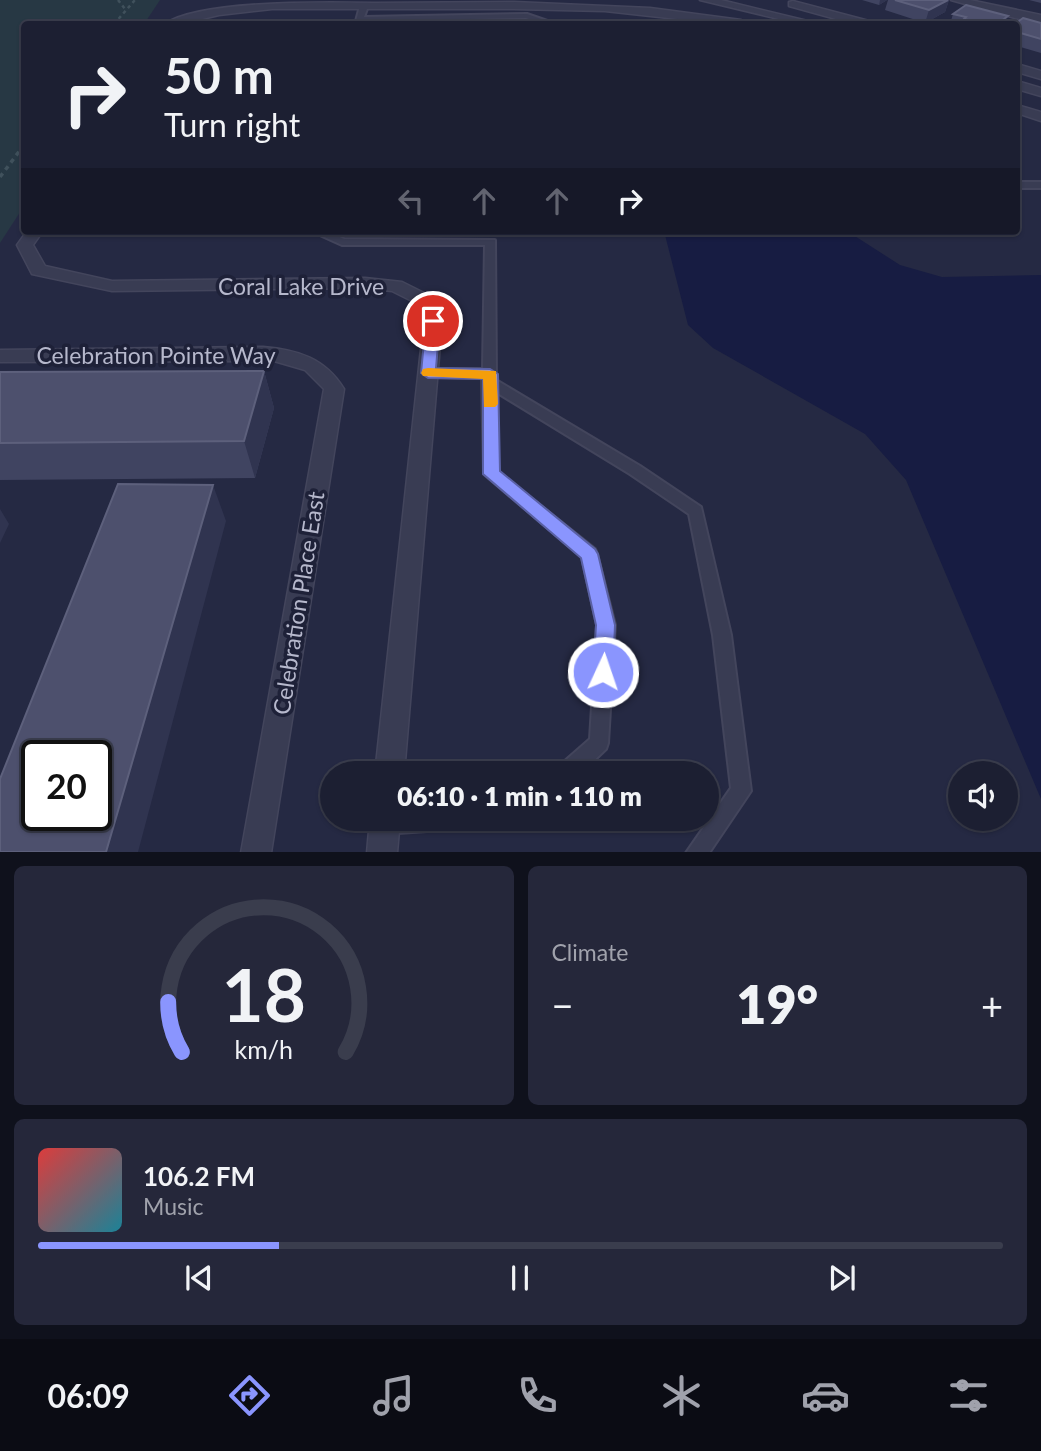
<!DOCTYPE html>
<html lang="en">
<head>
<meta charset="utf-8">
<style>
	body { margin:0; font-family:Lato,sans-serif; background:#25273a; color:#f1f3f6; height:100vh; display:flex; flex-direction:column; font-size:26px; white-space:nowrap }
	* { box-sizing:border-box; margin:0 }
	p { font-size:23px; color:#a0a2ac }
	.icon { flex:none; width:38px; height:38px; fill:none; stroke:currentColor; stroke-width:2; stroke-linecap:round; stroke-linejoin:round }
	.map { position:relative; height:852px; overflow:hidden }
	.details { display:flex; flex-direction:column; gap:14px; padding:14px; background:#0f111c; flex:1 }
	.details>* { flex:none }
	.top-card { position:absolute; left:21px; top:21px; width:999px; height:214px; border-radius:7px; box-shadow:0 2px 5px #0004,0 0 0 2px #3a3d4d; background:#1c1f32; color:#f1f3f6; overflow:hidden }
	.fabs { position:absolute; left:948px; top:761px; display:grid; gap:14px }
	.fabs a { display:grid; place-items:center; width:70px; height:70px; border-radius:50%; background:#1c1f32; box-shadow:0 2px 5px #0004,0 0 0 2px #3a3d4d; font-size:35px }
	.speed { position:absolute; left:21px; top:740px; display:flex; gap:14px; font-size:35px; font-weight:700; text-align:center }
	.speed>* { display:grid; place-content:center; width:91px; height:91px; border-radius:50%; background:#1c1f32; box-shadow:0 2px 5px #0004,0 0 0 2px #3a3d4d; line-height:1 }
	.speed .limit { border:4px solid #111; border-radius:10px; background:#fff; color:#111 }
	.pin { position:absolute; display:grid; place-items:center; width:60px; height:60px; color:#fff; margin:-30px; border:4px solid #fff; border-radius:50%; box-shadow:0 2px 7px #0007 }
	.me { position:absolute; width:77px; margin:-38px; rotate:3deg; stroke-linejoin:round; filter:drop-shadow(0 0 5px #0008) }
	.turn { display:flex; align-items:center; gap:24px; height:147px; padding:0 28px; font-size:32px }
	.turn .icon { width:91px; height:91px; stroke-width:2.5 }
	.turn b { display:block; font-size:49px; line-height:60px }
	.lanes { display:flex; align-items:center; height:66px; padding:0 28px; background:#0003; justify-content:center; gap:35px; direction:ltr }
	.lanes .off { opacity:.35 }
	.big { font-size:52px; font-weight:800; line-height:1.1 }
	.details .tile { flex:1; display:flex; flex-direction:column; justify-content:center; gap:10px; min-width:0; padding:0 24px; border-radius:10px; background:#25273a }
	.details .dial { align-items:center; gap:0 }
	.dial svg { height:182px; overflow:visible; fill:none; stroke:#3a3d4d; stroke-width:7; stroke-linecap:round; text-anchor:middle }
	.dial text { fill:#f1f3f6; stroke:none }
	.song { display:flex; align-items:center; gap:21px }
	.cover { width:84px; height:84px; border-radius:10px; background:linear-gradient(135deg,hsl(0 70% 55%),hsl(190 70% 35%)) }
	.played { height:7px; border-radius:4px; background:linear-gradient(90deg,#8a95fe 25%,#3a3d4d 25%) }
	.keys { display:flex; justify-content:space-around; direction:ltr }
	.heat { display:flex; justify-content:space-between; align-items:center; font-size:38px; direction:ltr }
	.details .tiles { flex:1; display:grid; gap:14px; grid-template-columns:1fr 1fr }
	.tile:last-child { grid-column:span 2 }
	.trip { position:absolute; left:320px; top:761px; width:399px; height:70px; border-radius:35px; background:#1c1f32; box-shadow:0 2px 5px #0004,0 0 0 2px #3a3d4d; font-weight:800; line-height:70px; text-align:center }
	.menu { display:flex; height:112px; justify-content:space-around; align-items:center; background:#0b0c14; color:#a0a2ac }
	.menu .icon { width:49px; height:49px }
	.menu .on { color:#8a95fe }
	.menu b { font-size:32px; color:#f1f3f6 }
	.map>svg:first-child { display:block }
	.green { fill:#273844 }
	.water { fill:#171c42 }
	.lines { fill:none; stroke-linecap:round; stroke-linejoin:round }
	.service-casing { stroke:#43455c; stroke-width:4 }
	.minor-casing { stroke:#43455c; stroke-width:3 }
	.tertiary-casing { stroke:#43455c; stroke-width:3 }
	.path-far1 { stroke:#40515c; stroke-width:2.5; stroke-dasharray:3.5 3.5; stroke-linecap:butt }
	.path { stroke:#40515c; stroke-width:3.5; stroke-dasharray:4.5 4.5; stroke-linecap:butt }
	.service { fill:#393c53; fill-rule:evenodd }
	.minor { fill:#393c53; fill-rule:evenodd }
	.tertiary { fill:#393c53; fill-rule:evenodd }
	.wall { fill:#404461 }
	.shaded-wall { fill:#303450 }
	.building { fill:#4d506d; stroke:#5d607c; stroke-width:2; fill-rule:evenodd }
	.route { fill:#8a95fe; stroke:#5a61a5; stroke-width:2 }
	.slow { fill:#f59e0b }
	.labels { text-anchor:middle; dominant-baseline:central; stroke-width:7; stroke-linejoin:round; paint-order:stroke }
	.street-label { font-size:23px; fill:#b6b8cc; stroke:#1e2138 }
</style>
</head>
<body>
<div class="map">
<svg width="1041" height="853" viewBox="0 0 1041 853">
	<rect width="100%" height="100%" fill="#252943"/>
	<path class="green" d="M 0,0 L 160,0 L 144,24 L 24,24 L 24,206 L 0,243 Z"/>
	<path class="water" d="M 664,231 L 847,231 L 900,265 L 942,277 L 1041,275 L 1041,799 L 906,480 L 865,434 L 713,348 L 688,325 Z"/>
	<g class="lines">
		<g class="service-casing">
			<path id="service" d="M 364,4 L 368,6 L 364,17 L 527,14 L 556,24 L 546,24 L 526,18 L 356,21 L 360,6 Z
				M 1017,182 L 1041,182 L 1041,188 L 1017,188 Z
				M 311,231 L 326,231 L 344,239 L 495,240 L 496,380 L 640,466 L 701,507 L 731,635 L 751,791 L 709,853 L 686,853 L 731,788 L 713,635 L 689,514 L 630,474 L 496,392 L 498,472 L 595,549 L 597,554 L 615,625 L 608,743 L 606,749 L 580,774 L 556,774 L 558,767 L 590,739 L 597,625 L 582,557 L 484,474 L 482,378 L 428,377 L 421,373 L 428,369 L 483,369 L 485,245 L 342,245 Z
				M 376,819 L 466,819 L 463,826 L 456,829 L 384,834 L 377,831 L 374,824 Z"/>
		</g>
		<g class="minor-casing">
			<path id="minor" d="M 951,0 L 970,0 L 1041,15 L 1041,23 L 1015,18 Z
				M 514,2 L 650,8 L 741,20 L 747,24 L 723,24 L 605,11 L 514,9 L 272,9 L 219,15 L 181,24 L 165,24 C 199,0 330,2 375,3 C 421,3 468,2 514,2 Z
				M 1017,105 L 1041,112 L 1041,121 L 1017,113 Z
				M 27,231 L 43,231 L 33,245 L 45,266 L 112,281 L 365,278 L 402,282 L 430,296 L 442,321 L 404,774 L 375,774 L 424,321 L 416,303 L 392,291 L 365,288 L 112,291 L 32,274 L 17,245 Z
				M 263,347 C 298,350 325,358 344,389 L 271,853 L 241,853 L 324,389 L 305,370 L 274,361 L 0,362 L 0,350 Z
				M 370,819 L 400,819 L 397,853 L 367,853 Z"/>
		</g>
		<g class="tertiary-casing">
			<path id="tertiary" d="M 700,0 L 721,0 L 820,24 L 800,24 Z
				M 793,1 L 869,21 L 871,24 L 854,24 L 789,6 L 789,2 Z
				M 1017,64 L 1041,71 L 1041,79 L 1017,72 Z
				M 1017,81 L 1041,88 L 1041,96 L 1017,89 Z"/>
		</g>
		<path class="path-far1" d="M 118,0 L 125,9
			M 114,24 L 135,0"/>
		<path class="path" d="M 0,177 L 24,145"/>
		<use href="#service" class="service"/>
		<use href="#minor" class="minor"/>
		<use href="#tertiary" class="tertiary"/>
	</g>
	<path class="wall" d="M 862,0 L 887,0 L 879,5 Z
		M 888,0 L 949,0 L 945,12 L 925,23 L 885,10 Z
		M 1029,0 L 1041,0 L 1041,3 Z
		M 953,14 L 1008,16 L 1005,24 L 950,24 Z
		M 1041,23 L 1041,53 L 1017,46 L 1017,24 Z
		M 264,371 L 274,408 L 255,478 L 0,480 L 0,372 Z"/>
	<path class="shaded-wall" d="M 880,0 L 887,0 L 879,5 Z
		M 949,0 L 945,12 L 925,23 L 929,10 Z
		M 1008,16 L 1005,24 L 997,24 Z
		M 264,371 L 274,408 L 255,478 L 244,441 Z
		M 213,485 L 226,521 L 138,852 L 106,852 Z
		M 0,509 L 9,524 L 0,543 Z"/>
	<path class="building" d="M 895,0 L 948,0 L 929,10 Z
		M 966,5 L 1008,16 L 997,24 L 985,24 L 964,19 L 966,17 L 953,14 Z
		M 1023,18 L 1041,23 L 1041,39 L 1017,32 L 1017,24 L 1015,24 Z
		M 264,371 L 244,441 L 0,443 L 0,372 Z
		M 118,484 L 213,485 L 106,852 L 0,852 L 0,779 ZM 37,756 L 96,756 L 96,816 L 37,816 Z"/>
	<path class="route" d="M 433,316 L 440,321 L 436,368 L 490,369 L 498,374 L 500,471 L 595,549 L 598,554 L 615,625 L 613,672 L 610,679 L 603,681 L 596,679 L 593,672 L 596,625 L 581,558 L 483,474 L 483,379 L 428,378 L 421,373 L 426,321 Z"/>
	<path class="slow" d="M 428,368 L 496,371 L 498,404 L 495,407 L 484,407 L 483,379 L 423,376 L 421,373 L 423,369 Z"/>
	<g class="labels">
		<g class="street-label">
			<text x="301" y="286">Coral Lake Drive</text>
			<text x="156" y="355">Celebration Pointe Way</text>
			<text transform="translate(298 603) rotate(-81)">Celebration Place East</text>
		</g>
	</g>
</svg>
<div class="fabs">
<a><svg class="icon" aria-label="sound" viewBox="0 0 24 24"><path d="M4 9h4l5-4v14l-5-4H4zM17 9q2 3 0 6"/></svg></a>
</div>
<div class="speed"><div class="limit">20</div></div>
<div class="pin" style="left:433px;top:321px;background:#d93025"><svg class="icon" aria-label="arrive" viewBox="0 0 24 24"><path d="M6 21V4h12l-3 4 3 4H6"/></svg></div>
<svg class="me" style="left:603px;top:672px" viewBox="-20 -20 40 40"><circle r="17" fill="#8a95fe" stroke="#fff" stroke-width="3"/><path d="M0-11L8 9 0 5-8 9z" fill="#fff"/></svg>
<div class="trip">06:10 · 1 min · 110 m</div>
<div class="top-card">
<div class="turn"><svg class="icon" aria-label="right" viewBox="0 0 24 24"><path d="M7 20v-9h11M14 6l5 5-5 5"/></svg><div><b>50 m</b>Turn right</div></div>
<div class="lanes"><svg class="icon off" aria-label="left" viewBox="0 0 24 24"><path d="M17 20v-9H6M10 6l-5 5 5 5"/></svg><svg class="icon off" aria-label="ahead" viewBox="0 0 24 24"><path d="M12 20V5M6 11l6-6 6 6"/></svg><svg class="icon off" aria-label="ahead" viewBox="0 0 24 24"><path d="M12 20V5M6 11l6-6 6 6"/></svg><svg class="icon" aria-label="right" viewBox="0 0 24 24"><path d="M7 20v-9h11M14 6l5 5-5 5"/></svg></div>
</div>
</div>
<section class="details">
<div class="tiles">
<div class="tile dial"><svg viewBox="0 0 100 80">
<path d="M14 69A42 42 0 1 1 86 69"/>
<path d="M14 69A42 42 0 0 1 8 47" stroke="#8a95fe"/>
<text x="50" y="56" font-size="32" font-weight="700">18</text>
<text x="50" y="72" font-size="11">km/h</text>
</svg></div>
<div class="tile"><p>Climate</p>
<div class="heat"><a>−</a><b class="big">19°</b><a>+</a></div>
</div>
<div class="tile">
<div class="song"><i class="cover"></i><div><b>106.2 FM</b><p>Music</p></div></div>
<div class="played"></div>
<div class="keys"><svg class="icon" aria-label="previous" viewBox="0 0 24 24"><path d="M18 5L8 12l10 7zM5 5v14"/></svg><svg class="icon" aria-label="pause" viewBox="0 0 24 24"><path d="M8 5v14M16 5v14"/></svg><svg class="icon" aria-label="next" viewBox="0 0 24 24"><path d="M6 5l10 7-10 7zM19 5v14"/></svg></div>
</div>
</div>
</section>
<nav class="menu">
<b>06:09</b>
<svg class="icon on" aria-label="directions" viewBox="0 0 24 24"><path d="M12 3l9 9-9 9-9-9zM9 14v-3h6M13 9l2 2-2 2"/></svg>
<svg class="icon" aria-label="music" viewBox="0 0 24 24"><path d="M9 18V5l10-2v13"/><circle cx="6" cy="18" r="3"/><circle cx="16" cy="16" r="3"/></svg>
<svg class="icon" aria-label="phone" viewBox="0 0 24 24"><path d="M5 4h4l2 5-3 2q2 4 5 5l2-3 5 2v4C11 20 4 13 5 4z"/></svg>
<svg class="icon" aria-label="climate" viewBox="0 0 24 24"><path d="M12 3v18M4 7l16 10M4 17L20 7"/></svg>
<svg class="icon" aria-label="car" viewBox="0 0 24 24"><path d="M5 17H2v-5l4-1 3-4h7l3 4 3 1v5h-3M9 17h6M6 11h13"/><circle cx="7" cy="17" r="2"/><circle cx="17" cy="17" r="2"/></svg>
<svg class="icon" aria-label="filters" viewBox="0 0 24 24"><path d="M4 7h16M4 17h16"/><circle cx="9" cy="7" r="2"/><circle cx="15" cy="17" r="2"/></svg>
</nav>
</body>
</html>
